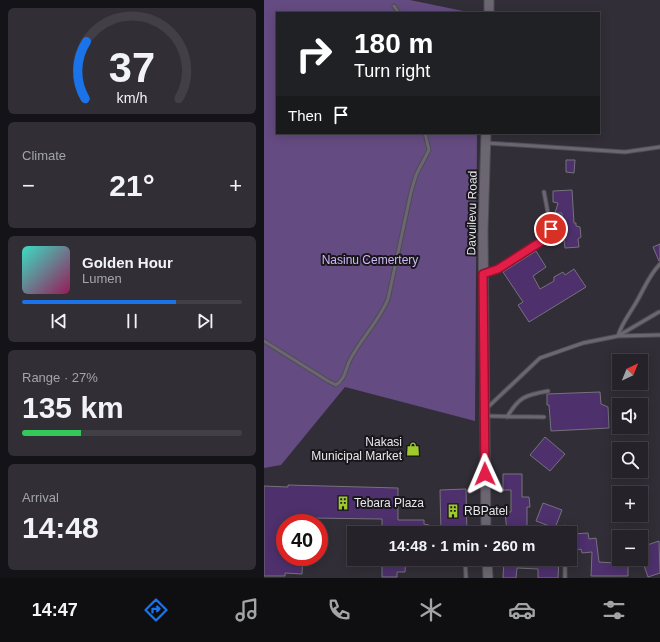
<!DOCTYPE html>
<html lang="en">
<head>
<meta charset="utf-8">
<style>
	body { margin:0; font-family:Helvetica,sans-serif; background:#312f35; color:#f1f3f6; height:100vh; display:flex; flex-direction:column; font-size:15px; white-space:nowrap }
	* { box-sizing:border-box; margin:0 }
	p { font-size:13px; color:#a3a4a8 }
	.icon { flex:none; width:22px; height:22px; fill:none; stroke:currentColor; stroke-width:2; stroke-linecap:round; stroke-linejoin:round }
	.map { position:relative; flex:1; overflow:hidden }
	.side { display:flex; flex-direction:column; gap:8px; padding:8px; background:#141317; width:264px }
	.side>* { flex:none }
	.top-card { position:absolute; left:12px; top:12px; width:324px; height:122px; border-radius:0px; box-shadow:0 2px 10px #0003,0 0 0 1px #423f46; background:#202124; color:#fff; overflow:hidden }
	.needle { width:26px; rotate:43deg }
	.tools { position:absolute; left:348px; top:354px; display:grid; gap:8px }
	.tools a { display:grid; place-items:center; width:36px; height:36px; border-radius:0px; background:#252229; box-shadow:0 2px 10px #0003,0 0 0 1px #423f46; font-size:20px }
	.speed { position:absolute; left:12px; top:514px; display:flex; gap:8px; font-size:20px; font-weight:700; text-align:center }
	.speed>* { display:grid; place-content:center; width:52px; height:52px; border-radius:50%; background:#252229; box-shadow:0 2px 10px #0003,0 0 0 1px #423f46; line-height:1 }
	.speed .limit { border:6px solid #d22; background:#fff; color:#111 }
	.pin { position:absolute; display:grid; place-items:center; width:34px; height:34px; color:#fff; margin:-17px; border:2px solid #fff; border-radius:50%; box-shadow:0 1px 4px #0007 }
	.me { position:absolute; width:44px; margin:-22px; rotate:359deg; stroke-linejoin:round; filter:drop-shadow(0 0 3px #0008) }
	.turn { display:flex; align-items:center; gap:14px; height:84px; padding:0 12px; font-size:18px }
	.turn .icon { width:52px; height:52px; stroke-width:2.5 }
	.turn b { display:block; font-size:28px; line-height:34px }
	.then { display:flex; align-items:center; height:38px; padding:0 12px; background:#0003; gap:8px; font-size:15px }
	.big { font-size:30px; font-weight:700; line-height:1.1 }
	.side .tile { flex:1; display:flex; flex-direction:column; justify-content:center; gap:6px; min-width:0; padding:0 14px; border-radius:6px; background:#312f35 }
	.side .dial { align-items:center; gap:0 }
	.dial svg { height:104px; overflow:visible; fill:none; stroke:#423f46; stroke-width:7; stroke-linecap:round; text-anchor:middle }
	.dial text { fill:#f1f3f6; stroke:none }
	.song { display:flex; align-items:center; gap:12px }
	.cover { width:48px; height:48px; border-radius:6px; background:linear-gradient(135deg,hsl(170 70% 55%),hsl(330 70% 35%)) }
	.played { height:4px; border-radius:2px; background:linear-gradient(90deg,#1a73e8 70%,#423f46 70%) }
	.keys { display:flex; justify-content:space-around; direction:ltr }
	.heat { display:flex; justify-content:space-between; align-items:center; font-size:22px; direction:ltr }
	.charge { height:6px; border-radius:3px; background:linear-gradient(90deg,#34c759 27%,#423f46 0) }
	.trip { position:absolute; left:83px; top:526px; width:230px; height:40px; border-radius:0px; background:#252229; box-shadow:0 2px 10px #0003,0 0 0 1px #423f46; font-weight:700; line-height:40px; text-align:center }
	.menu { display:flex; height:64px; justify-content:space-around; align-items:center; background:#0f0e10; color:#a3a4a8 }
	.menu .icon { width:28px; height:28px }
	.menu .current { color:#1a73e8 }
	.menu b { font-size:18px; color:#f1f3f6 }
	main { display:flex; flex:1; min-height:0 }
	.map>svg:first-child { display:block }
	.green { fill:#644b81 }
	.building { fill:#4d306c; stroke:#76727c }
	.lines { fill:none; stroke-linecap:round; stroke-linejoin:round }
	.lane-casing { stroke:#4f4c54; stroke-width:5 }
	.secondary-casing { stroke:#4f4c54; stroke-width:11 }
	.lane { stroke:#6b6671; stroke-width:3 }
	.secondary { stroke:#6b6671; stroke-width:9 }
	.route-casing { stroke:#92132f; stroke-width:10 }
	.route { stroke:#e11d48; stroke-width:7 }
	.labels { text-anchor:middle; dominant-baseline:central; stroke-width:4; stroke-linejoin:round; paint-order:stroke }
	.street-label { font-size:12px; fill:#e9e6ec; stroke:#18171b }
	.park-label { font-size:12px; fill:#d5b4fe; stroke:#18171b }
	.poi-label { font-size:12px; fill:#e9e6ec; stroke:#18171b; text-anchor:start }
</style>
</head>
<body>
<main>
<section class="side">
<div class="tile dial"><svg viewBox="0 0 100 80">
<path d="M14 69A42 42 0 1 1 86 69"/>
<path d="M14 69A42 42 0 0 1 15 25" stroke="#1a73e8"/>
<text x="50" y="56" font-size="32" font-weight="700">37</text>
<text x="50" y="72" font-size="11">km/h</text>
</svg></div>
<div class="tile"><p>Climate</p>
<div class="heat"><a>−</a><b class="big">21°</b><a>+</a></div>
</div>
<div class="tile">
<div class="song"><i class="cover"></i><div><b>Golden Hour</b><p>Lumen</p></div></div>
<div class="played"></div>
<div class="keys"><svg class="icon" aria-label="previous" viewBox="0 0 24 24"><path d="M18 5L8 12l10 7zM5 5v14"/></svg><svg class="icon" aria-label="pause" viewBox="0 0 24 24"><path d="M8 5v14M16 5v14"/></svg><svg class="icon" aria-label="next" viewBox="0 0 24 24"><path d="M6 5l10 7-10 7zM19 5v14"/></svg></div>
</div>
<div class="tile"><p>Range · 27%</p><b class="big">135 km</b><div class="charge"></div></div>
<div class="tile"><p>Arrival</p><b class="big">14:48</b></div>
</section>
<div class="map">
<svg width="396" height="578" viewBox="0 0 396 578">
	<rect width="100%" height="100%" fill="#312e37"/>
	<path class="green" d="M 0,0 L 146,0 L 209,13 L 13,13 L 13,133 L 213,133 L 211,421 L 81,387 L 17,465 L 0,468 Z"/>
	<path class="building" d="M 302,160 L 311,160 L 310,173 L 302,172 Z
		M 308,190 L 310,223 L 312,223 L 312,226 L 316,227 L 317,237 L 314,239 L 315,247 L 301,248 L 300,239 L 296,239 L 296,227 L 298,227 L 298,213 L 291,213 L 294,203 L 289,202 L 289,191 Z
		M 396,244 L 396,261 L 395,261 L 389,247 Z
		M 272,251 L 282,267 L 269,276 L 276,289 L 290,281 L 290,277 L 299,272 L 301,275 L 310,269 L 322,287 L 265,322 L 254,305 L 259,302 L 239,272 Z
		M 336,392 L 337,404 L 344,407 L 345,428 L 287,431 L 285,405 L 283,405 L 283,394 Z
		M 281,437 L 301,454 L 286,471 L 266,455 Z
		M 239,474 L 258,474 L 258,497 L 265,497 L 266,507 L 263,507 L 263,533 L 243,532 L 241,512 L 247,512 L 247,490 L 239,490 Z
		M 24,485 L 134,488 L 134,520 L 160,520 L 160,524 L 165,525 L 165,533 L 118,533 L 118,519 L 46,518 L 46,523 L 21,523 L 21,557 L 39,557 L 38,574 L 21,573 L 21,576 L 0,576 L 0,486 L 24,487 Z
		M 202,489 L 203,533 L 177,533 L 176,490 Z
		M 279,503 L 298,510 L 291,528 L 272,521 Z
		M 324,533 L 325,539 L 332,538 L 335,562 L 350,563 L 350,559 L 377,559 L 377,560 L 364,564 L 364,576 L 327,576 L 328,552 L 318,553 L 317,549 L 309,551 L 307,534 Z
		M 395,541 L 396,573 L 384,577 L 378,560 L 377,560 L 377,547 Z
		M 118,559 L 142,559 L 141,572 L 133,572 L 133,577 L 118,577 Z
		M 240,559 L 295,559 L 294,578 L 274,578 L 274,569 L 253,568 L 252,578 L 239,578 Z"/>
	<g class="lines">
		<g class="lane-casing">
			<path id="lane" d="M 130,6 L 135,13
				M 223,143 L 361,152 L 396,147
				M 396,264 C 384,276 379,292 370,306 C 364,316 357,325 354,336 L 396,335
				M 221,274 L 234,269 L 286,235 L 287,229 L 280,192
				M 0,341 L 64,381 L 72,385 C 81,379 81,371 85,362 C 95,340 115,322 124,299 L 147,192 L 152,175 L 165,150 L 161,133
				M 223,408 L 276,358 L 319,343 L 354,336 L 395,312
				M 222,416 L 280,417
				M 243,417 C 255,397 261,395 284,391
				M 301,533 L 301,527
				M 201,559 L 202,578
				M 301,578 L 301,559"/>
		</g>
		<g class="secondary-casing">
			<path id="secondary" d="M 225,13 L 225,0
				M 222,133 L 219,231 L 222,533
				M 223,559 L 224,578"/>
		</g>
		<use href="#lane" class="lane"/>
		<use href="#secondary" class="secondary"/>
	</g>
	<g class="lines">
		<g class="route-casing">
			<path id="route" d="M 221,474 L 219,274 L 234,269 L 281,239 L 286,234 L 287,229"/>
		</g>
		<use href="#route" class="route"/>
	</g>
	<defs>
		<g id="shop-bare" transform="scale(1.08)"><path d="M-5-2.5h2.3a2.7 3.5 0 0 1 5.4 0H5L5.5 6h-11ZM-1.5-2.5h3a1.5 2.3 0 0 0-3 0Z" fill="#9eca2e" stroke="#18171b" stroke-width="2.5" paint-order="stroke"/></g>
		<g id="building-bare" transform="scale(1.08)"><path d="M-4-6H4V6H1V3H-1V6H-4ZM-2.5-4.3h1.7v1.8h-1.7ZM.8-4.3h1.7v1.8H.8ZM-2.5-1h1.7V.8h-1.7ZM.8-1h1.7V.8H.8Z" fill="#9eca2e" stroke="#18171b" stroke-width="2.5" paint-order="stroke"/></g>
	</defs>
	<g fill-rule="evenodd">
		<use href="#shop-bare" x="149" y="449"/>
		<use href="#building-bare" x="79" y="503"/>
		<use href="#building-bare" x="189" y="511"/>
	</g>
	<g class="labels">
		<g class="street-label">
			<text transform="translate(208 213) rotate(-89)">Davuilevu Road</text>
		</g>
		<g class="park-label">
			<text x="106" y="260">Nasinu Cemertery</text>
		</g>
		<g class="poi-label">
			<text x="138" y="442" text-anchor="end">Nakasi<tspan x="138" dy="14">Municipal Market</tspan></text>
			<text x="90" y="503">Tebara Plaza</text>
			<text x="200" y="511">RBPatel</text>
		</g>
	</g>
</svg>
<div class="tools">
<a><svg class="needle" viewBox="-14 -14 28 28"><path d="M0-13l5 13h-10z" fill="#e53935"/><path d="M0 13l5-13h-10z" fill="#a3a4a8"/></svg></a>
<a><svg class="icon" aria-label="sound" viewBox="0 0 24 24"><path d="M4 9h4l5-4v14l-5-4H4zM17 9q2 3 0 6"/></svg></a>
<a><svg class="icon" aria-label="search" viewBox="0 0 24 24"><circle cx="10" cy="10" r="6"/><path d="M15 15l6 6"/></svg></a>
<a>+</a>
<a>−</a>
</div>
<div class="speed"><div class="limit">40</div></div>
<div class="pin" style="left:287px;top:229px;background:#d93025"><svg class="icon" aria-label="arrive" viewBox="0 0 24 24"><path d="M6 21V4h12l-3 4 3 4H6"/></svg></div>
<svg class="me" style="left:221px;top:474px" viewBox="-20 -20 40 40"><path d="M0-17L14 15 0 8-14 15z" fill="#e11d48" stroke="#fff" stroke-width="4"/></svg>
<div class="trip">14:48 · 1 min · 260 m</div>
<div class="top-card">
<div class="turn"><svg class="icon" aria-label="right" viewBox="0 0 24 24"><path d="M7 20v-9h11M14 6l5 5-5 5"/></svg><div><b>180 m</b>Turn right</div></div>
<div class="then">Then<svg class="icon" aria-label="arrive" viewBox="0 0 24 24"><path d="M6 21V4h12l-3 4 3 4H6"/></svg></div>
</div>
</div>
</main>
<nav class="menu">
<b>14:47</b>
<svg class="icon current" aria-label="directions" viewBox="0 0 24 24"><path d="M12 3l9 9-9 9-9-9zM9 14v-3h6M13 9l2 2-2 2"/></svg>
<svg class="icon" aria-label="music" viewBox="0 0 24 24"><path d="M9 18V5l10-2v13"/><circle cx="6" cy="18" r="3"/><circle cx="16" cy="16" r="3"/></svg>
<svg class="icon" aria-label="phone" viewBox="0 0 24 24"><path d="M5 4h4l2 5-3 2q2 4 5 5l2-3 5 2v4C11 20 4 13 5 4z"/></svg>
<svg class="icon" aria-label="climate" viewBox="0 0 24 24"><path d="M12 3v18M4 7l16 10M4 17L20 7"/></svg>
<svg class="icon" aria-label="car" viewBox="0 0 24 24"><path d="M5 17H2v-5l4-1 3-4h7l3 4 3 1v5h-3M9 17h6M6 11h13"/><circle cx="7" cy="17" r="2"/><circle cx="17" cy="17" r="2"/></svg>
<svg class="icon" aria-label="filters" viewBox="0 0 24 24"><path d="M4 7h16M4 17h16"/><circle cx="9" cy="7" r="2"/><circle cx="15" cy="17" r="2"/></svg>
</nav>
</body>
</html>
